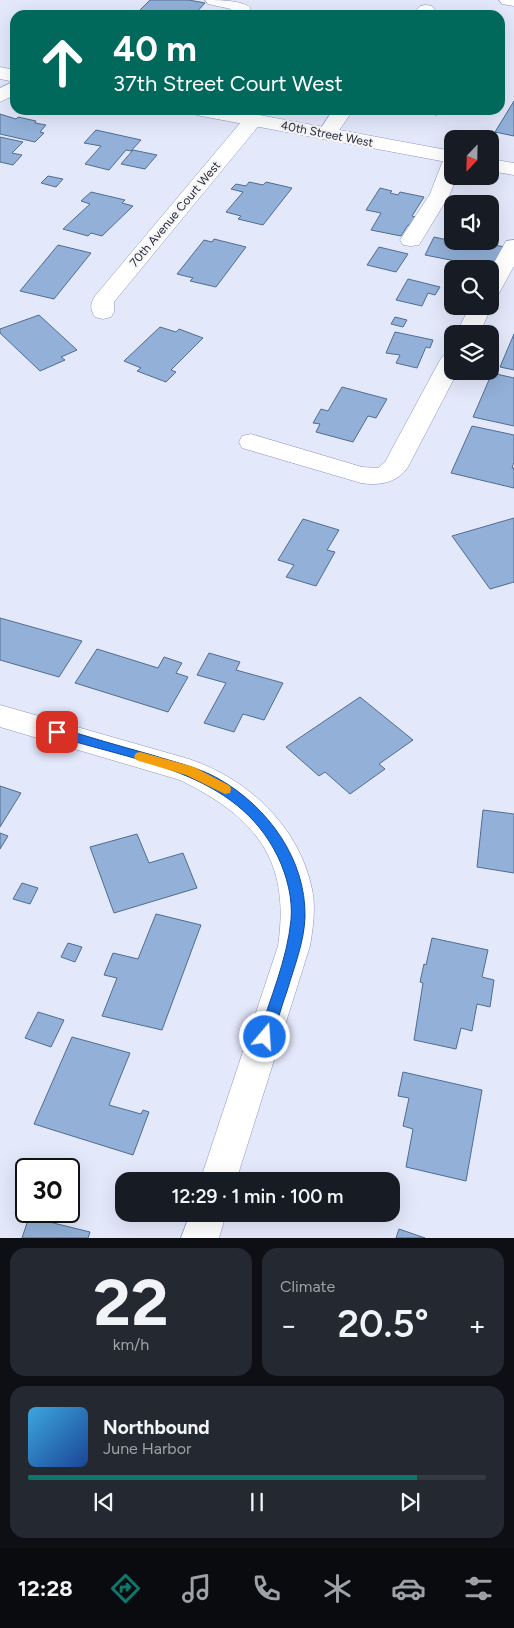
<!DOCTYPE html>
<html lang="en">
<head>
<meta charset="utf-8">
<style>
	body { margin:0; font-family:Figtree,sans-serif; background:#242831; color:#f1f3f6; height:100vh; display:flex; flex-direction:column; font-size:19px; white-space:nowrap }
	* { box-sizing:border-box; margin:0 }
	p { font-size:16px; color:#9ea1a6 }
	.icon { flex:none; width:28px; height:28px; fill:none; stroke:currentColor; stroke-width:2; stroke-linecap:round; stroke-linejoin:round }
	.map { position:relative; height:1238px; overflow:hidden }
	.details { display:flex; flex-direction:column; gap:10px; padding:10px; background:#0d0f14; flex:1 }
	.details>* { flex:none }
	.hud { position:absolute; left:10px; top:10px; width:495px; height:105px; border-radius:15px; box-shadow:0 5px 20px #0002; background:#00695c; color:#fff; overflow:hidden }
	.needle { width:32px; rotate:202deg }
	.buttons { position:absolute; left:444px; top:130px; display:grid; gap:10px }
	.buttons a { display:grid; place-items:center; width:55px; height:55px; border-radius:10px; background:#171b24; box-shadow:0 5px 20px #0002; font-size:25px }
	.speed { position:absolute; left:15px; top:1158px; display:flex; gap:10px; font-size:25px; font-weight:700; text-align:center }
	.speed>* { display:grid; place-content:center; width:65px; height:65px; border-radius:50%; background:#171b24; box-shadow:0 5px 20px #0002; line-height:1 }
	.speed .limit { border:2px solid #111; border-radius:8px; background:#fff; color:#111 }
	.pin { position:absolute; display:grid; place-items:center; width:42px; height:42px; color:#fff; margin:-21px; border-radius:10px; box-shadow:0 2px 8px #0006 }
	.me { position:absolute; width:55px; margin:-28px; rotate:18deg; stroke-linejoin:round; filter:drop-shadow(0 0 4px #0008) }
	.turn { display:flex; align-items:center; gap:18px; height:105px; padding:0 20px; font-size:22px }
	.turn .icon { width:65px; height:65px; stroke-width:2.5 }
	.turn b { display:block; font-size:35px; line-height:42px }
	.big { font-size:38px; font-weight:600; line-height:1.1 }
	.details .widget { flex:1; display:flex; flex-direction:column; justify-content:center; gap:8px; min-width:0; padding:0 18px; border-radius:15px; background:#242831 }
	.details .dial { align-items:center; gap:0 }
	.dial b { font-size:65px; line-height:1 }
	.song { display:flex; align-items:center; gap:15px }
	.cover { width:60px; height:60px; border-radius:8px; background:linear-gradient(135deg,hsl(200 70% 55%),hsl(220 70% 35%)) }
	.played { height:5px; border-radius:2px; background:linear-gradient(90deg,#0f766e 85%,#363941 85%) }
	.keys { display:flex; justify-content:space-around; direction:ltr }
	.heat { display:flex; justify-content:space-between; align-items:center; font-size:28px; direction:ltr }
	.details .tiles { flex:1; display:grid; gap:10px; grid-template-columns:1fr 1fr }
	.widget:last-child { grid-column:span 2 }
	.trip { position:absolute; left:115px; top:1172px; width:285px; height:50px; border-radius:15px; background:#171b24; box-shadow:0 5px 20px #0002; font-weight:600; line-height:50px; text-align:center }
	.tabs { display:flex; height:80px; justify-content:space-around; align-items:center; background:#090b0e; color:#9ea1a6 }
	.tabs .icon { width:35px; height:35px }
	.tabs .on { color:#0f766e }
	.tabs b { font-size:22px; color:#f1f3f6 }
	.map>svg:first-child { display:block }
	.building { fill:#92b0d8; stroke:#516c91 }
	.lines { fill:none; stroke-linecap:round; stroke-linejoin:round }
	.minor-casing { stroke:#8c94c1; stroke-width:1 }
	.major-casing { stroke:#8c94c1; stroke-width:1 }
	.minor { fill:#fff; fill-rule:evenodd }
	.major { fill:#fff; fill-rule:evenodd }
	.route { fill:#1a73e8; stroke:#114b97 }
	.slow { fill:#f59e0b }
	.labels { text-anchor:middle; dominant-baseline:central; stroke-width:4.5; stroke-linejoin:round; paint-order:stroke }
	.far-street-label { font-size:12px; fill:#282b3e; stroke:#f6f6f6 }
</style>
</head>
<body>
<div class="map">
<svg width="514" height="1238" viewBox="0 0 514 1238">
	<rect width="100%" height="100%" fill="#e3e8fb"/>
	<path class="building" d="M 150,0 L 189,0 L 205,3 L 194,15 L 142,15 L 144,13 L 138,12 Z
		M 514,101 L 514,136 L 495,132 Z
		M 413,110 L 440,110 L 437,115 Z
		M 0,114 L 16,119 L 18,117 L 36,121 L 35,123 L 46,125 L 40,132 L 44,133 L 35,142 L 0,134 Z
		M 96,130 L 141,140 L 131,151 L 126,150 L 109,170 L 85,164 L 101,146 L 84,143 Z
		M 0,137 L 23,142 L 12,153 L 22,155 L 13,165 L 0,162 Z
		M 133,150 L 157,155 L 145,169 L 121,164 Z
		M 48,176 L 63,179 L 56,187 L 41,183 Z
		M 249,182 L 263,185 L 266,182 L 292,188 L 263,225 L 238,219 L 241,216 L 226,212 L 243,192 L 231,189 L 236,184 L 246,186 Z
		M 380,188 L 392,191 L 390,193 L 398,195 L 400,192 L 424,197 L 412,216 L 418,218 L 413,226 L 408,225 L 401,236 L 371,230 L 381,213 L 366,210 Z
		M 91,192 L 125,200 L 122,203 L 133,206 L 102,236 L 91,233 L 88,236 L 63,229 L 90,204 L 81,201 Z
		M 434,237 L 452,241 L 473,241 L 505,247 L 496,269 L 425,255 Z
		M 214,239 L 246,247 L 216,287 L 190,281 L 193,278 L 177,274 L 204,240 L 212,242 Z
		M 58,245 L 91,253 L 54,299 L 20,291 Z
		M 379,247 L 408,254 L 396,272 L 367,265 Z
		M 408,279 L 440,287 L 435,295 L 428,293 L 422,306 L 396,300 Z
		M 39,315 L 77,350 L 61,357 L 65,360 L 40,371 L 0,333 L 0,329 Z
		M 395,317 L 407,320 L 403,327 L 391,324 Z
		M 160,327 L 176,332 L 179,329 L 203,338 L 171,370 L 176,372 L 166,382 L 137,371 L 141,368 L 124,361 Z
		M 395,332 L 433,340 L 430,348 L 426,347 L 417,368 L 396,363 L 400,355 L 386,353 Z
		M 514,334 L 514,370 L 500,367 Z
		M 492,373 L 514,378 L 514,426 L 473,417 Z
		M 342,387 L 387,399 L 376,418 L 368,416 L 353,442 L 316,432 L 320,424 L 313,423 L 321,409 L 328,411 Z
		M 472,426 L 514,435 L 514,462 L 512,468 L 514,468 L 514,488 L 451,473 Z
		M 514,518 L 514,582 L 490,589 L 452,536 Z
		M 303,519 L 339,530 L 327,550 L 335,552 L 316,586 L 286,577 L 294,565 L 278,560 Z
		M 0,618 L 82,641 L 59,677 L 0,660 Z
		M 97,649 L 158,668 L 164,657 L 182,663 L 176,673 L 188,677 L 168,712 L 75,683 Z
		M 209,653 L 240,662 L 236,670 L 283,683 L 264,720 L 243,714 L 234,732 L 204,723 L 226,683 L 197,675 Z
		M 360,697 L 413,740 L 379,764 L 385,769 L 350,794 L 325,772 L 319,776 L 286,747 Z
		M 0,786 L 21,793 L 0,827 Z
		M 483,810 L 514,814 L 514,873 L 477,867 Z
		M 0,833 L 8,836 L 0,849 Z
		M 137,834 L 149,863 L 183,853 L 197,888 L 114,913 L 90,847 Z
		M 22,883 L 38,888 L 30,904 L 13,899 Z
		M 156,914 L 201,925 L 162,1030 L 102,1016 L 117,978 L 104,975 L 113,953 L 138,959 Z
		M 432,938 L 488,950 L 482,977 L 494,980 L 490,1007 L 477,1004 L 472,1031 L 461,1028 L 456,1049 L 414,1040 L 423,983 L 420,982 L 424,964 L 426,965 Z
		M 68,943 L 82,947 L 75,962 L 61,957 Z
		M 38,1012 L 64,1020 L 51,1047 L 25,1038 Z
		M 72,1037 L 130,1053 L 109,1105 L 141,1114 L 143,1110 L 149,1112 L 133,1155 L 34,1124 Z
		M 403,1072 L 482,1090 L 466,1181 L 406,1167 L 413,1129 L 403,1126 L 409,1098 L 398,1096 Z
		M 29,1217 L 90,1232 L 88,1238 L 22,1238 Z
		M 399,1229 L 425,1238 L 396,1238 Z"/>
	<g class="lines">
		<g class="minor-casing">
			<path id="minor" d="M 205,0 C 219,0 242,0 251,8 L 245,15 L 226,15 L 231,9 L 208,4 Z
				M 499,0 L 514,0 L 514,6 L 502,4 Z
				M 426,5 L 432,6 L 435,10 L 431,15 L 413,15 L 420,6 Z
				M 15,81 L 15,95 L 0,102 L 0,88 Z
				M 333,110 L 353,110 L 334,138 L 327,140 L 320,138 L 317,134 Z
				M 253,114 L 260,116 L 263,120 L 260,124 L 114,302 L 114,312 L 111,317 L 103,319 L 95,317 C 90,310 90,303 95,296 L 246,116 Z
				M 452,157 L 452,176 L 457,176 L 450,194 L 419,245 L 411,246 L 403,245 L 400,240 L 430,194 L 442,163 L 445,159 Z
				M 514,240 L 514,266 L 498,295 L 490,297 L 490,270 L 506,241 Z
				M 490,303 L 492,306 L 479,334 L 456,334 L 470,306 L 490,306 Z
				M 452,353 L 452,371 L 458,371 L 408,467 C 397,483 379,486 361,483 L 242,448 L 239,442 L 242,436 L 251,434 L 362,467 L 378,468 L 385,462 L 440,360 L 444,355 Z
				M 0,705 L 189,759 C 248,779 299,826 312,889 C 316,908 313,927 310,946 L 236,1181 L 200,1181 L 278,946 C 291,859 255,817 180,780 L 0,727 Z
				M 190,1214 L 226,1214 L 219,1238 L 181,1238 Z"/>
		</g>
		<g class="major-casing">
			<path id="major" d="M 0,67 L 15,70 L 15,82 L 0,79 Z
				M 191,110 L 232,110 L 452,151 L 452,163 L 201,116 L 194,114 Z
				M 490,159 L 514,163 L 514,175 L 490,171 Z"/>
		</g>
		<use href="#minor" class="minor"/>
		<use href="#major" class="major"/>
	</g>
	<path class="route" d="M 57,727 C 88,737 120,746 152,755 C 174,762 198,767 219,779 C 268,807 306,859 305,917 C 304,943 294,967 287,991 C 281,1007 277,1025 270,1041 L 265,1043 L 260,1041 L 258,1037 C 270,999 287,960 291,920 C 293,899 287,876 278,857 C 236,770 135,762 53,735 L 51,732 L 53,729 Z"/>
	<path class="slow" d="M 140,752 L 194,767 L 230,786 L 231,789 L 230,793 L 225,794 L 186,775 L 136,760 L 134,757 L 136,753 Z"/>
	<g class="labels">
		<g class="far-street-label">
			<text transform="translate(327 134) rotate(11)">40th Street West</text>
			<text transform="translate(175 214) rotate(-50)">70th Avenue Court West</text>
		</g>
	</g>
</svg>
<div class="buttons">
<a><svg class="needle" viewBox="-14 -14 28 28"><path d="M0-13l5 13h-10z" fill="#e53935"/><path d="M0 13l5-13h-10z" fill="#9ea1a6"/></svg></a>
<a><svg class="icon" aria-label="sound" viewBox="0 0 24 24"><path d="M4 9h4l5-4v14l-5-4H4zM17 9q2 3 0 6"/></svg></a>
<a><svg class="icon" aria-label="search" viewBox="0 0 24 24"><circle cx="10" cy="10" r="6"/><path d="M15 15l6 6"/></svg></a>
<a><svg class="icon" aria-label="layers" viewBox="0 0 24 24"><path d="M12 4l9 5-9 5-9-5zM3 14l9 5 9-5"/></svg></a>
</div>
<div class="speed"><div class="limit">30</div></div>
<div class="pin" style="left:57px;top:732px;background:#d93025"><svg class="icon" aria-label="arrive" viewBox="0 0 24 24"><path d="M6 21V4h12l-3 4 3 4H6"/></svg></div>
<svg class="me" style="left:265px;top:1037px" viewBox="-20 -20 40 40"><circle r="17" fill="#1a73e8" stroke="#fff" stroke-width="3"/><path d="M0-11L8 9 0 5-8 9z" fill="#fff"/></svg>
<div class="trip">12:29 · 1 min · 100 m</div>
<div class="hud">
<div class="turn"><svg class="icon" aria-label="ahead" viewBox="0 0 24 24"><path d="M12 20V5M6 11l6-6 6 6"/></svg><div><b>40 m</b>37th Street Court West</div></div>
</div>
</div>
<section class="details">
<div class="tiles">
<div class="widget dial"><b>22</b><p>km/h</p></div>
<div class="widget"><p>Climate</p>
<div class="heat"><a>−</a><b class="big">20.5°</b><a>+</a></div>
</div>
<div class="widget">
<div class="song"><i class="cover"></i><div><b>Northbound</b><p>June Harbor</p></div></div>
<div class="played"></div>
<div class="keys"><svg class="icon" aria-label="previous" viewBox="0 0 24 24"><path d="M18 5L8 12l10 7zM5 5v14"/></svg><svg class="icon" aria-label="pause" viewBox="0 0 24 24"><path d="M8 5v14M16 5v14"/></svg><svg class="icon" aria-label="next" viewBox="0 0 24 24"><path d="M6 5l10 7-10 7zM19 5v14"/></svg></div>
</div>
</div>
</section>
<nav class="tabs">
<b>12:28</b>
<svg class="icon on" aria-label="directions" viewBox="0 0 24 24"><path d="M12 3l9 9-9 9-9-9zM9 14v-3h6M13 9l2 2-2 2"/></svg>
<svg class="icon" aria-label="music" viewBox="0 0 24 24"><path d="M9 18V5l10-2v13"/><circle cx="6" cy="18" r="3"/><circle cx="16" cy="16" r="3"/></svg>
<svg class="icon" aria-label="phone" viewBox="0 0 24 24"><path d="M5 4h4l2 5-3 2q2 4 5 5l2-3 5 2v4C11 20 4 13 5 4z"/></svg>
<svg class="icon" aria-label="climate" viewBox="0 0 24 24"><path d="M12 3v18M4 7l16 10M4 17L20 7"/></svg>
<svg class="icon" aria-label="car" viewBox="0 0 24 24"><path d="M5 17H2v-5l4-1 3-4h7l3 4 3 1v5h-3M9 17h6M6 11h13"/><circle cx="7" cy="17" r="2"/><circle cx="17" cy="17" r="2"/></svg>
<svg class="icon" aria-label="filters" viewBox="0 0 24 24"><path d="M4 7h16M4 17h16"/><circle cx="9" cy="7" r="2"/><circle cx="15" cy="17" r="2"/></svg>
</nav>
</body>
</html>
